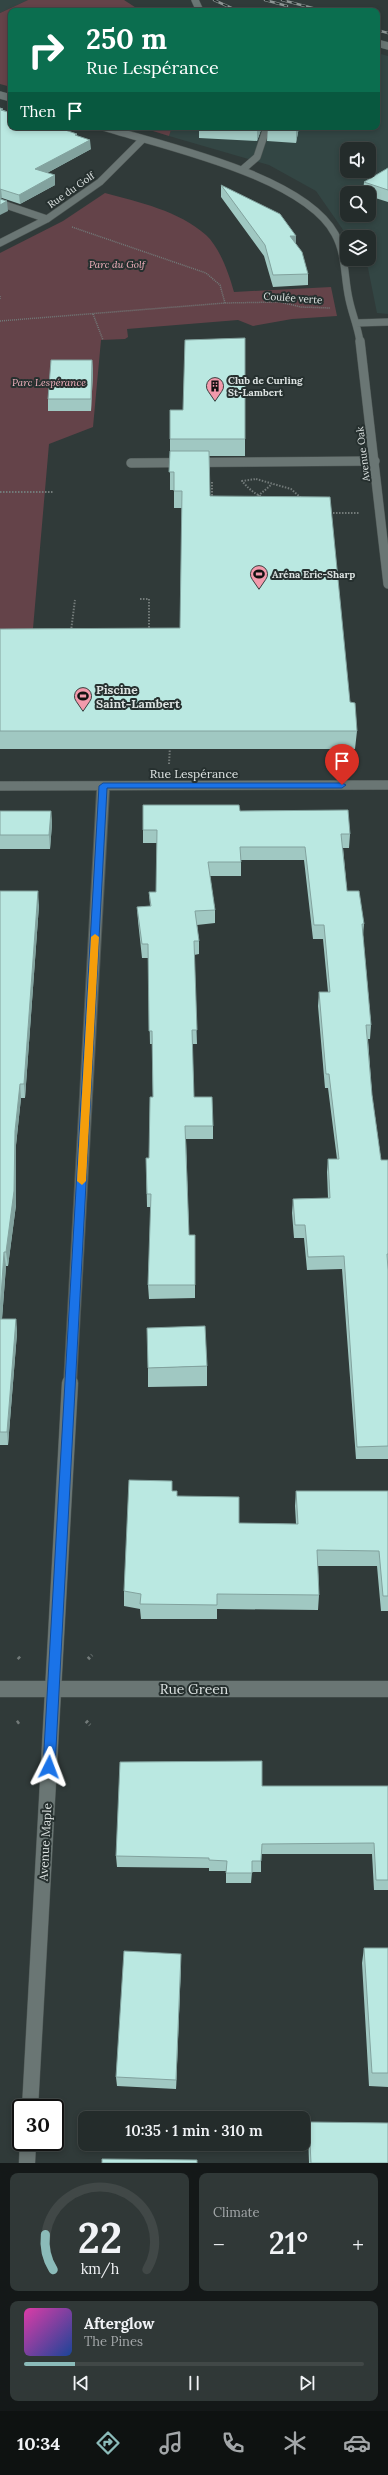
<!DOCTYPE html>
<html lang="en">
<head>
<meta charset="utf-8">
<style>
	body { margin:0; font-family:Lora,serif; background:#303837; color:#f1f3f6; height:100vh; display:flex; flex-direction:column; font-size:15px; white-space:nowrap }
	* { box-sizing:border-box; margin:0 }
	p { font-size:13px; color:#a3a7a9 }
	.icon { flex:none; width:22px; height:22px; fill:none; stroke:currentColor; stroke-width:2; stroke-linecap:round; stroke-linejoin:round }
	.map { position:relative; height:2163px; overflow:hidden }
	.details { display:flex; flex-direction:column; gap:10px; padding:10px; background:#141818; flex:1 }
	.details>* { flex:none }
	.top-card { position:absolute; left:8px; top:8px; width:372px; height:122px; border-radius:8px; box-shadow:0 2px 6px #0003,0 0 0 1px #414847; background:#0b6e4f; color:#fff; overflow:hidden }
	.tools { position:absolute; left:340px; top:142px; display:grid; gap:8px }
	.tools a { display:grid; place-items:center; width:36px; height:36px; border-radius:8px; background:#242c2b; box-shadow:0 2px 6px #0003,0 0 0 1px #414847; font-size:20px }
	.speed { position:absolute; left:12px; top:2099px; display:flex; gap:8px; font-size:20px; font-weight:700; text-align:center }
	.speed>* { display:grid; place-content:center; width:52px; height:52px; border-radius:50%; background:#242c2b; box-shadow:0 2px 6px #0003,0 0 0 1px #414847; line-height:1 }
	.speed .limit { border:2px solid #111; border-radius:6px; background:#fff; color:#111 }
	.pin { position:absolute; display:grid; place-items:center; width:34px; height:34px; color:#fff; margin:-41px -17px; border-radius:50% 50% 50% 0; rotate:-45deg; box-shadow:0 0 4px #0007 }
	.pin .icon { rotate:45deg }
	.me { position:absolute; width:44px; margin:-22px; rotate:3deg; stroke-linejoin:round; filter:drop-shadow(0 0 3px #0008) }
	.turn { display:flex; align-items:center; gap:14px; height:84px; padding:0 12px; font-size:18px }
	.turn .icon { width:52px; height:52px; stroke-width:2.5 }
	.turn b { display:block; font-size:28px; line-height:34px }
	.then { display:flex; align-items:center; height:38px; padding:0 12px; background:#0003; gap:8px; font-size:15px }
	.big { font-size:30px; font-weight:600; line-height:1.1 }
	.details .widget { flex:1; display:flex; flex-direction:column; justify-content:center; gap:6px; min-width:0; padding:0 14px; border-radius:8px; background:#303837 }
	.details .dial { align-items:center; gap:0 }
	.dial svg { height:104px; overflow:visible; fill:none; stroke:#414847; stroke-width:7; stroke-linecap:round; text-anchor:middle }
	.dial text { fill:#f1f3f6; stroke:none }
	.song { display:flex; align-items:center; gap:12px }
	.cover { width:48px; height:48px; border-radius:6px; background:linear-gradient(135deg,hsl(320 70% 55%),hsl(220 70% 35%)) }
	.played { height:4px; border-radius:2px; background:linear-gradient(90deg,#8bbbb9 15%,#414847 15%) }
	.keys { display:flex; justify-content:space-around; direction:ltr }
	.heat { display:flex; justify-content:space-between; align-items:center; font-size:22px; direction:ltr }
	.details .tiles { flex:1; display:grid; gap:10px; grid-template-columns:1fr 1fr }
	.widget:last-child { grid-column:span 2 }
	.trip { position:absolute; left:78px; top:2111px; width:232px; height:40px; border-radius:8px; background:#242c2b; box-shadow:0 2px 6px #0003,0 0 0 1px #414847; font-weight:600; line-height:40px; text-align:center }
	.dock { display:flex; height:64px; justify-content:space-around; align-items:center; background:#0e1211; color:#a3a7a9 }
	.dock .icon { width:28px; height:28px }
	.dock .current { color:#8bbbb9 }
	.dock b { font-size:18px; color:#f1f3f6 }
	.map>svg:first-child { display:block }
	.built { fill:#334644; fill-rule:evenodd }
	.green { fill:#644349 }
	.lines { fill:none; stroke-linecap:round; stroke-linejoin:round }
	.service-far1-casing { stroke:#4f5856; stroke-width:8 }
	.service-casing { stroke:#4f5856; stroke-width:10 }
	.minor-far3-casing { stroke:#4f5856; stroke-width:8 }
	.minor-far2-casing { stroke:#4f5856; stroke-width:10 }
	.minor-far1-casing { stroke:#4f5856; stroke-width:14 }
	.minor-casing { stroke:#4f5856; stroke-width:17 }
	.path-far2 { stroke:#727a79; stroke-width:1.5; stroke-dasharray:1 1; stroke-linecap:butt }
	.path-far1 { stroke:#727a79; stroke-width:2; stroke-dasharray:1.5 1.5; stroke-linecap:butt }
	.path { stroke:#727a79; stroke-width:3.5; stroke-dasharray:2.5 2.5; stroke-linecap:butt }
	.service-far1 { stroke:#6a7674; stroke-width:7 }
	.service { stroke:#6a7674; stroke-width:9 }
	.minor-far3 { stroke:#6a7674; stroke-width:7 }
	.minor-far2 { stroke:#6a7674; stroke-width:9 }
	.minor-far1 { stroke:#6a7674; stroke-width:12 }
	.minor { stroke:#6a7674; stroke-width:16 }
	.rail-casing { stroke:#8e9695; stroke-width:2.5 }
	.rail { stroke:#26302f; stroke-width:1.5; stroke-dasharray:5; stroke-linecap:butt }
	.wall { fill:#a0c8c2 }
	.shaded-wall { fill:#82a29e }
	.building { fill:#bae8e1; stroke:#82a29e }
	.route { fill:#1a73e8; stroke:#114b97 }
	.slow { fill:#f59e0b }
	.labels { text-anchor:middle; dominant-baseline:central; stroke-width:4; stroke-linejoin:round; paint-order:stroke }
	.far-street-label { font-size:10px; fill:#dce2e1; stroke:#26302f }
	.far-park-label { font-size:10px; font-style:italic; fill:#f4b2bf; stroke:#26302f }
	.far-poi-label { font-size:10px; font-weight:bold; fill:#dce2e1; stroke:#26302f; text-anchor:start }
	.poi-label { font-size:12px; font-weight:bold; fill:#dce2e1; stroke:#26302f; text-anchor:start }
	.street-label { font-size:12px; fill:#dce2e1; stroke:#26302f }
	.near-street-label { font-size:14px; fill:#dce2e1; stroke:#26302f }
</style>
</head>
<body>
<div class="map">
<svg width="388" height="2163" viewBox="0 0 388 2163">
	<rect width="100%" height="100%" fill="#303a39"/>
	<path class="built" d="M 0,0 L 28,0 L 0,13 Z
		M 377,53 L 388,56 L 388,314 L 377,313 L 368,268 L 363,259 L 369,259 L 369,237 L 348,237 L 316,191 L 269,165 L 169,136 L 172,127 L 377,127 ZM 347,149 L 369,149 L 369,171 L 347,171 ZM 347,193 L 369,193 L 369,215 L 347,215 Z"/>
	<path class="green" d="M 28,0 L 124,0 L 141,11 L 11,11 L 11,87 L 0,84 L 0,13 Z
		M 140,127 L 172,127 L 169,136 Z
		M 105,193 C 139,202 179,211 206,235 C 220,248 229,274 234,292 L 331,287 L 337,316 L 292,319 L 253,326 L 238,320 L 127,329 L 128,337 L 125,339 L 101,340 L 93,427 L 49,444 L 32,640 L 0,641 L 0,253 L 63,221 Z"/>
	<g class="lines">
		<g class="service-far1-casing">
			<path id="service-far1" d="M 195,0 L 200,11
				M 377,43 L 388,46
				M 242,170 L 257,157 L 267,127"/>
		</g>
		<g class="service-casing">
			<path id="service" d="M 131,463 L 375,461"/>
		</g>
		<g class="minor-far3-casing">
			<path id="minor-far3" d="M 0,95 L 11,98
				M 103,127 C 164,146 304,176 335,234 C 346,254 344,277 349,299 C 352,314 358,327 360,342
				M 0,203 L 47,219
				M 0,243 L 47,219 L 100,182 L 143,139
				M 356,323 L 388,322"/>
		</g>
		<g class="minor-far2-casing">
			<path id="minor-far2" d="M 360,341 L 388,584
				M 0,786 L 388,785
				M 103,792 L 103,786"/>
		</g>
		<g class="minor-far1-casing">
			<path id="minor-far1" d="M 70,1384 L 103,791"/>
		</g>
		<g class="minor-casing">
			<path id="minor" d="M 0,1689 L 388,1689
				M 30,2108 L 70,1383
				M 27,2163 L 28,2142"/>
		</g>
		<path class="path-far2" d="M 72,227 L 206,273 L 220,285 L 225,303
			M 0,296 L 0,299
			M 93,314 L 103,340
			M 0,321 L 225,303 L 280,302 L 301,307 L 330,308"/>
		<path class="path-far1" d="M 256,479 L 291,489 L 307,503 C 282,505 259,502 242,481 Z
			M 212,482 L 212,499
			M 0,492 L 53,492
			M 258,496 L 272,484
			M 330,513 L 359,513
			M 140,599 L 149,599 L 149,631
			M 71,631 L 75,600
			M 169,764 L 170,746"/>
		<path class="path" d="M 18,1657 L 21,1660
			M 88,1659 L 92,1655
			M 86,1721 L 90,1725
			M 17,1723 L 21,1720"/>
		<use href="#service-far1" class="service-far1"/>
		<use href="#service" class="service"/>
		<use href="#minor-far3" class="minor-far3"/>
		<use href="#minor-far2" class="minor-far2"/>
		<use href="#minor-far1" class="minor-far1"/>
		<use href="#minor" class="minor"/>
		<g class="rail-casing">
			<path id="rail" d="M 214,0 L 238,11
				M 265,0 L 287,6
				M 282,0 L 324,11
				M 377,30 L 388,33"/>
		</g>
		<use href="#rail" class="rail"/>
	</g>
	<path class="wall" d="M 3,109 L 3,110 L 77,134 L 77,136 L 91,149 L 47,173 L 55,185 L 20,204 L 2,198 L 0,199 Z
		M 199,127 L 262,127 L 257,141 L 199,138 Z
		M 268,127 L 299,127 L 296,143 L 267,141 Z
		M 388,168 L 388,202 L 369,196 L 369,193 L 363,193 L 364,182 Z
		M 221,185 L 296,244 L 308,274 L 308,285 L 273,287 L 264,256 L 221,197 Z
		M 92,360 L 93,372 L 91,411 L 48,411 L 48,399 Z
		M 170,410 L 245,439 L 245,456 L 209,456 L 210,496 L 350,702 L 357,731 L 355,749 L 0,749 L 0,751 L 0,629 L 180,628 L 182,508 L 174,508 L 174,490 L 170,490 Z
		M 0,811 L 51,811 L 52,824 L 50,849 L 0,849 Z
		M 240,811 L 350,834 L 349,848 L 343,848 L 347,891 L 364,924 L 363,935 L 371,1025 L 370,1039 L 368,1039 L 372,1095 L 381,1160 L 388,1160 L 388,1459 L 356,1459 L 342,1269 L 307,1270 L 304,1238 L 294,1238 L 292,1213 L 293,1199 L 328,1198 L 327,1172 L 328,1159 L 337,1159 L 328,1088 L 325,1088 L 318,1006 L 319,992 L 328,992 L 323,939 L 313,939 L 304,860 L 241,860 L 241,876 L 210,876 L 215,910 L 215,923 L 197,925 L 199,941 L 199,954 L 194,955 L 197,1044 L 192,1044 L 194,1097 L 213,1126 L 213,1139 L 186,1139 L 189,1235 L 195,1235 L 195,1298 L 149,1299 L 148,1285 L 151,1207 L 147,1207 L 146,1158 L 149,1158 L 153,1097 L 152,1044 L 150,1044 L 148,958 L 142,958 L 138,921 L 137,907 L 150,906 L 149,892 L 156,892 L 157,843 L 143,843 L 143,830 Z
		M 0,891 L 39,905 L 25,1098 L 21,1098 L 16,1145 L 16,1205 L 8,1266 L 6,1266 L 2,1319 L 16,1319 L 17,1333 L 8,1445 L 0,1445 Z
		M 207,1366 L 207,1386 L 148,1387 L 148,1368 Z
		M 172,1491 L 177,1496 L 239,1523 L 296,1524 L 295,1506 L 296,1491 L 388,1491 L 388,1611 L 381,1611 L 377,1566 L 318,1566 L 319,1595 L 318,1610 L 217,1609 L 217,1619 L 141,1619 L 140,1609 L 124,1606 L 124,1591 Z
		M 262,1786 L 388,1786 L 388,1890 L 374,1890 L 372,1854 L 261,1854 L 261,1872 L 252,1872 L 251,1883 L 226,1883 L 226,1871 L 209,1871 L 209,1868 L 117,1867 L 116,1856 Z
		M 364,1948 L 388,1948 L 388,2087 L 369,2086 L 362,1963 Z
		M 181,1964 L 176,2089 L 117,2086 L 116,2077 Z
		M 309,2122 L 388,2163 L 309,2163 L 308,2132 Z"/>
	<path class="shaded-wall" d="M 257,127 L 262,127 L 257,141 Z
		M 296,127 L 299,127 L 296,143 Z
		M 90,140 L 91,149 L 36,179 L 35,169 Z
		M 55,175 L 55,185 L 20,204 L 19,195 Z
		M 0,189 L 1,189 L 2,198 L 0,199 Z
		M 7,201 L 8,211 L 0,215 L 0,205 Z
		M 290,236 L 296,236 L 296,247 Z
		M 92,360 L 93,372 L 91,411 L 91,399 Z
		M 51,811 L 52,824 L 50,849 L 49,835 Z
		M 38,891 L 39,905 L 25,1098 L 24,1084 Z
		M 20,1084 L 21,1098 L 16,1145 L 16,1205 L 8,1266 L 6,1252 L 15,1131 Z
		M 4,1252 L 6,1266 L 1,1332 L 0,1323 L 0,1311 Z
		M 16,1319 L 17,1333 L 8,1445 L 7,1432 Z
		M 181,1954 L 181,1964 L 176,2089 L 176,2080 Z"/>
	<path class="building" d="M 0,108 L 3,109 L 1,110 L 11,113 L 11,127 L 56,127 L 77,134 L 75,135 L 90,140 L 35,169 L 55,175 L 19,195 L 0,189 Z
		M 280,127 L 296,127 L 296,128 Z
		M 388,168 L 388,190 L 364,182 Z
		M 221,185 L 280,214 L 296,236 L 290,236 L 302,252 L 308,274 L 273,275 L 265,245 Z
		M 0,199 L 7,201 L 0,205 Z
		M 245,338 L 245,439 L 170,439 L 170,410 L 183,410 L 185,340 Z
		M 51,360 L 92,360 L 91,399 L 48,399 Z
		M 170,451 L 209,451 L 210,496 L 330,497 L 350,702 L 355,703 L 357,731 L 0,731 L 0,629 L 180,628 L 182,491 L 174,491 L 174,472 L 169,472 Z
		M 143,805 L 239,805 L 240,811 L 348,810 L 350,834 L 341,834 L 347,891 L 359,891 L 364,924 L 362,924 L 371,1025 L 366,1025 L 372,1095 L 381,1160 L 388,1160 L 388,1254 L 387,1254 L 388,1270 L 388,1446 L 357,1447 L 344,1256 L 308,1257 L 305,1225 L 295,1225 L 293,1199 L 330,1198 L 328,1159 L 339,1159 L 329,1074 L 326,1074 L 319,992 L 330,992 L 324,925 L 314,925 L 305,847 L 240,847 L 241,862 L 208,862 L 215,910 L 195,911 L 199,941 L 194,941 L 197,1030 L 192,1030 L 194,1097 L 212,1097 L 213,1126 L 185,1126 L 189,1235 L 195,1235 L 195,1285 L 148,1285 L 151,1194 L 147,1194 L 146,1158 L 149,1158 L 150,1097 L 153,1097 L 152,1031 L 149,1031 L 148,944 L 142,944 L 137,907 L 151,906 L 149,892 L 156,892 L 157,830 L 143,830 Z
		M 0,811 L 51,811 L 49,835 L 0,835 Z
		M 0,891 L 38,891 L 24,1084 L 20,1084 L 15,1131 L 14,1191 L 6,1252 L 4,1252 L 0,1311 Z
		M 0,1319 L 16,1319 L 7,1432 L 0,1432 Z
		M 205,1326 L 207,1366 L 148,1368 L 147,1328 Z
		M 129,1480 L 172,1481 L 172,1491 L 177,1491 L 177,1496 L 239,1497 L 239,1523 L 298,1524 L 296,1491 L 388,1491 L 388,1596 L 383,1596 L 379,1551 L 317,1550 L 319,1595 L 217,1594 L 217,1605 L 140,1604 L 141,1594 L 124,1591 Z
		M 262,1761 L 262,1786 L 388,1786 L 388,1880 L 376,1880 L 374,1843 L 262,1844 L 261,1861 L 252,1861 L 252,1873 L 226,1873 L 227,1861 L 209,1860 L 209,1858 L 116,1856 L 120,1762 Z
		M 364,1948 L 388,1948 L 388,2073 L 372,2073 Z
		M 124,1951 L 181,1954 L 176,2080 L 116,2077 Z
		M 309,2122 L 388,2123 L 388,2163 L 311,2163 Z
		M 102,2159 L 197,2160 L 197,2163 L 102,2163 Z"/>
	<path class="route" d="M 103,783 L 342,783 L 346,785 L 342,788 L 107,788 L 55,1767 L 49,1773 L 43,1767 L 99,786 Z"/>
	<path class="slow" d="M 95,934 L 99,937 L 86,1181 L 82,1185 L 77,1181 L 91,937 Z"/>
	<defs>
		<g id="building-pin" transform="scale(0.9)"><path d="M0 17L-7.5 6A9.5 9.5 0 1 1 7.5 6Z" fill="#f29aac" stroke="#26302f"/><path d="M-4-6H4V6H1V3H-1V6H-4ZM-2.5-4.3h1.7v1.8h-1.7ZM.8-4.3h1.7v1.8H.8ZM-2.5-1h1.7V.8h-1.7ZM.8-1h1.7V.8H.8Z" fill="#111"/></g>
		<g id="stadium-pin" transform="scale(0.9)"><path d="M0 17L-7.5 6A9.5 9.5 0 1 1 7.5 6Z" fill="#f29aac" stroke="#26302f"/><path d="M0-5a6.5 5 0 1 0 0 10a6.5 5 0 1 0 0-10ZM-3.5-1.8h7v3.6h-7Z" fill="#111"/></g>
	</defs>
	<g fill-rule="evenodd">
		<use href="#building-pin" x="215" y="386"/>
		<use href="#stadium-pin" x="259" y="574"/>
		<use href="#stadium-pin" x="83" y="696"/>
	</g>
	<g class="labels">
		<g class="far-street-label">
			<text transform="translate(71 190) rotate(-35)">Rue du Golf</text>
			<text transform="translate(293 298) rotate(4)">Coulée verte</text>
			<text transform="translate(363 454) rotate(-97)">Avenue Oak</text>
		</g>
		<g class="far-park-label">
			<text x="117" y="264">Parc du Golf</text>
			<text x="49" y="382">Parc Lespérance</text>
		</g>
		<g class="far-poi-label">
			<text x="228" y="380">Club de Curling<tspan x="228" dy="12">St-Lambert</tspan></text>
			<text x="272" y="574">Aréna Eric-Sharp</text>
		</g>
		<g class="poi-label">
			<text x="96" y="689">Piscine<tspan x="96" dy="14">Saint-Lambert</tspan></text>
		</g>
		<g class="street-label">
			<text x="194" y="773">Rue Lespérance</text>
			<text transform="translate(45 1842) rotate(-87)">Avenue Maple</text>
		</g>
		<g class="near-street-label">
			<text x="194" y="1689">Rue Green</text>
		</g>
	</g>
</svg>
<div class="tools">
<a><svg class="icon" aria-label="sound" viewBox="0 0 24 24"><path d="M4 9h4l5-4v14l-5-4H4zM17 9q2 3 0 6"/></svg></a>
<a><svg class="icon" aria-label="search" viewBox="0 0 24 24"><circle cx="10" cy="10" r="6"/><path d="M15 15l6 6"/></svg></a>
<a><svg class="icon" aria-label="layers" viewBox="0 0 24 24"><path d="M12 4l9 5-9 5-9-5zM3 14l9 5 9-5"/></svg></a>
</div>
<div class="speed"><div class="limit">30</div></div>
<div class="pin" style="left:342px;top:785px;background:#d93025"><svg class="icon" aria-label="arrive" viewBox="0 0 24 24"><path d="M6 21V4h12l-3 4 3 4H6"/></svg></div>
<svg class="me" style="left:49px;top:1767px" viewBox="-20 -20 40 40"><path d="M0-17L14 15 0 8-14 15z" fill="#1a73e8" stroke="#fff" stroke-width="4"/></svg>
<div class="trip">10:35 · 1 min · 310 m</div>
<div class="top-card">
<div class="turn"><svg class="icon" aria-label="right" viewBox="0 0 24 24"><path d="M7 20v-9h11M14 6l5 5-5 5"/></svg><div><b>250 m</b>Rue Lespérance</div></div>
<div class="then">Then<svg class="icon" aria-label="arrive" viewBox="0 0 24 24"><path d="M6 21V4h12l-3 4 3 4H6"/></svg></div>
</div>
</div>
<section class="details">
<div class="tiles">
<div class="widget dial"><svg viewBox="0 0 100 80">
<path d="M14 69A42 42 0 1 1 86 69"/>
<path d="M14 69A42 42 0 0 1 8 42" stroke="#8bbbb9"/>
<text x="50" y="56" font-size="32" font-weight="700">22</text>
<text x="50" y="72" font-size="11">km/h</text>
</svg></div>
<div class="widget"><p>Climate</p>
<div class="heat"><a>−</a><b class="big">21°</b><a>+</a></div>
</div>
<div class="widget">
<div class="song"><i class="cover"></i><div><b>Afterglow</b><p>The Pines</p></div></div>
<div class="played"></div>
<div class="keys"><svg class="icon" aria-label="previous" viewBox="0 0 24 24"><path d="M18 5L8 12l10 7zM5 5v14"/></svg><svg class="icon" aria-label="pause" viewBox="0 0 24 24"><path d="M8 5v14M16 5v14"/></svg><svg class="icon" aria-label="next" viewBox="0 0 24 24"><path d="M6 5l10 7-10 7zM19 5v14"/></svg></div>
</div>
</div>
</section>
<nav class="dock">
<b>10:34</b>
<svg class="icon current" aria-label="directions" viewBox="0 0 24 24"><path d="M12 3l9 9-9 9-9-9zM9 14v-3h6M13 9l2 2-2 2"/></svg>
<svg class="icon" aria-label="music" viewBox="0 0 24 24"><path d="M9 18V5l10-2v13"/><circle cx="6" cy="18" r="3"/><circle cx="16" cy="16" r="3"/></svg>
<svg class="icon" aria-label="phone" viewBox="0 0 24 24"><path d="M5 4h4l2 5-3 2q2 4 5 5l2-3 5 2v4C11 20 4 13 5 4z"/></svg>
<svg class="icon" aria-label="climate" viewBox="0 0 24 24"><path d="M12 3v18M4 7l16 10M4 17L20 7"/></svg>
<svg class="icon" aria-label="car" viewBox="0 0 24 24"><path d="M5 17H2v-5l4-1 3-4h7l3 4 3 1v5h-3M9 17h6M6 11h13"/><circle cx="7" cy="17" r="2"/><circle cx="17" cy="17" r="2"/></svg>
</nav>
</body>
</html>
